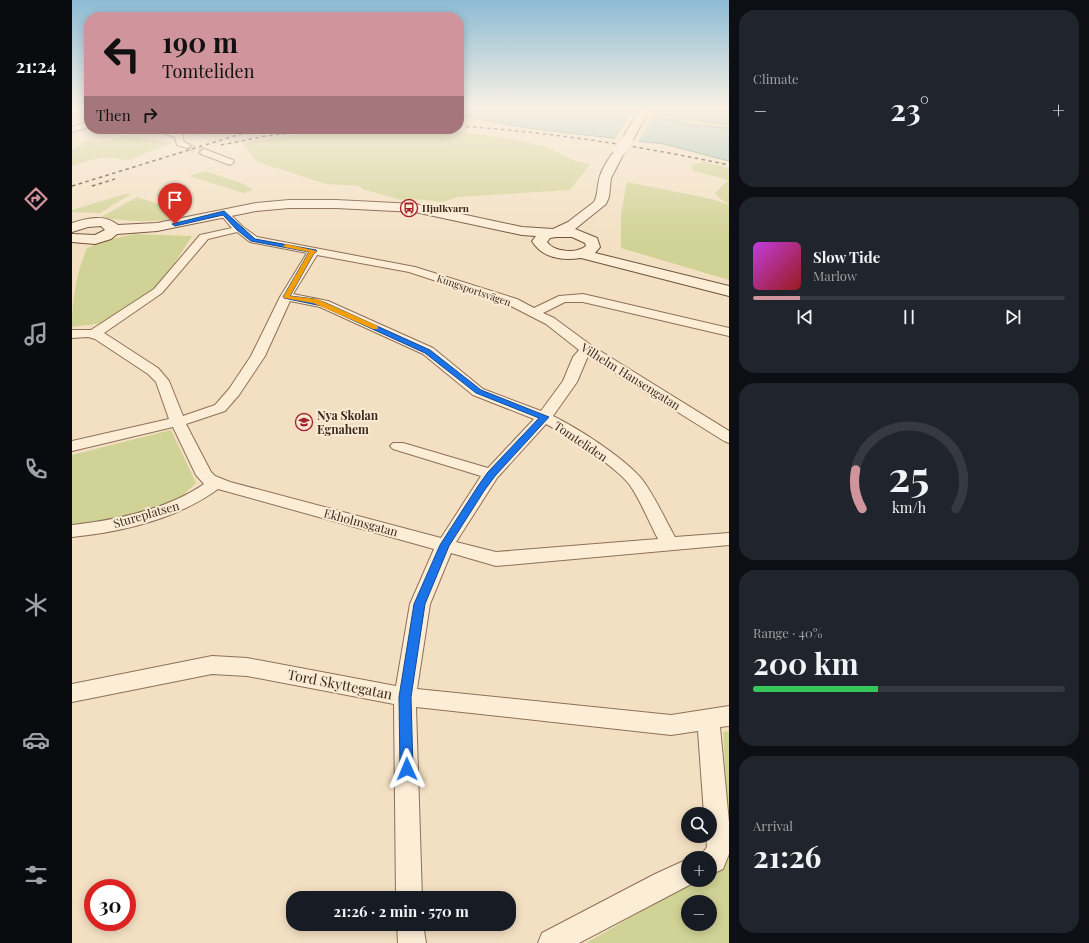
<!DOCTYPE html>
<html lang="en">
<head>
<meta charset="utf-8">
<style>
	body { margin:0; font-family:"Playfair Display",serif; background:#20242c; color:#f1f3f6; height:100vh; display:flex; flex-direction:column; font-size:15px; white-space:nowrap }
	* { box-sizing:border-box; margin:0 }
	p { font-size:13px; color:#9ea1a6 }
	.icon { flex:none; width:22px; height:22px; fill:none; stroke:currentColor; stroke-width:2; stroke-linecap:round; stroke-linejoin:round }
	.map { position:relative; flex:1; overflow:hidden }
	.sheet { display:flex; flex-direction:column; gap:10px; padding:10px; background:#0d0f14; width:360px }
	.sheet>* { flex:none }
	.hud { position:absolute; left:12px; top:12px; width:380px; height:122px; border-radius:16px; box-shadow:0 2px 10px #0003; background:#cf949c; color:#111; overflow:hidden }
	.controls { position:absolute; left:609px; top:807px; display:grid; gap:8px }
	.controls a { display:grid; place-items:center; width:36px; height:36px; border-radius:50%; background:#171b24; box-shadow:0 2px 10px #0003; font-size:20px }
	.speed { position:absolute; left:12px; top:879px; display:flex; gap:8px; font-size:20px; font-weight:700; text-align:center }
	.speed>* { display:grid; place-content:center; width:52px; height:52px; border-radius:50%; background:#171b24; box-shadow:0 2px 10px #0003; line-height:1 }
	.speed .limit { border:6px solid #d22; background:#fff; color:#111 }
	.pin { position:absolute; display:grid; place-items:center; width:34px; height:34px; color:#fff; margin:-41px -17px; border-radius:50% 50% 50% 0; rotate:-45deg; box-shadow:0 0 4px #0007 }
	.pin .icon { rotate:45deg }
	.me { position:absolute; width:44px; margin:-22px; rotate:359deg; stroke-linejoin:round; filter:drop-shadow(0 0 3px #0008) }
	.turn { display:flex; align-items:center; gap:14px; height:84px; padding:0 12px; font-size:18px }
	.turn .icon { width:52px; height:52px; stroke-width:2.5 }
	.turn b { display:block; font-size:28px; line-height:34px }
	.then { display:flex; align-items:center; height:38px; padding:0 12px; background:#0003; gap:8px; font-size:15px }
	.big { font-size:30px; font-weight:700; line-height:1.1 }
	.sheet .card { flex:1; display:flex; flex-direction:column; justify-content:center; gap:6px; min-width:0; padding:0 14px; border-radius:16px; background:#20242c }
	.sheet .dial { align-items:center; gap:0 }
	.dial svg { height:104px; overflow:visible; fill:none; stroke:#363941; stroke-width:7; stroke-linecap:round; text-anchor:middle }
	.dial text { fill:#f1f3f6; stroke:none }
	.song { display:flex; align-items:center; gap:12px }
	.cover { width:48px; height:48px; border-radius:6px; background:linear-gradient(135deg,hsl(290 70% 55%),hsl(0 70% 35%)) }
	.played { height:4px; border-radius:2px; background:linear-gradient(90deg,#cf949c 15%,#363941 15%) }
	.keys { display:flex; justify-content:space-around; direction:ltr }
	.heat { display:flex; justify-content:space-between; align-items:center; font-size:22px; direction:ltr }
	.charge { height:6px; border-radius:3px; background:linear-gradient(90deg,#34c759 40%,#363941 0) }
	.trip { position:absolute; left:214px; top:891px; width:230px; height:40px; border-radius:16px; background:#171b24; box-shadow:0 2px 10px #0003; font-weight:700; line-height:40px; text-align:center }
	main { display:flex; flex:1; min-height:0 }
	.menu { display:flex; flex-direction:column; width:72px; justify-content:space-around; align-items:center; background:#090b0e; color:#9ea1a6 }
	.menu .icon { width:28px; height:28px }
	.menu .on { color:#cf949c }
	.menu b { font-size:18px; color:#f1f3f6 }
	.map>svg:first-child { display:block }
	.green { fill:#d1d295; fill-rule:evenodd }
	.water { fill:#a5c5b9; stroke:#6b9586 }
	.pier { fill:#f3e0c3 }
	.lines { fill:none; stroke-linecap:round; stroke-linejoin:round }
	.street-tunnel { stroke:#cfbba2; stroke-width:8; stroke-dasharray:8 4; stroke-linecap:butt }
	.street-casing { stroke:#8f6f57; stroke-width:2 }
	.secondary-casing { stroke:#71503a; stroke-width:2 }
	.street { fill:#fcedd7; fill-rule:evenodd }
	.secondary { fill:#fcedd7; fill-rule:evenodd }
	.rail { stroke:#3d291d; stroke-width:1.5; stroke-dasharray:3.5 3.5; stroke-linecap:butt }
	.secondary-bridge-casing { stroke:#71503a; stroke-width:12; stroke-linecap:butt }
	.secondary-bridge { stroke:#fcedd7; stroke-width:12 }
	.route { fill:#1a73e8; stroke:#114b97 }
	.slow { fill:#f59e0b }
	.labels { text-anchor:middle; dominant-baseline:central; stroke-width:4; stroke-linejoin:round; paint-order:stroke }
	.far-poi-label { font-size:10px; font-weight:bold; fill:#3d291d; stroke:#f9ead3; text-anchor:start }
	.far-street-label { font-size:10px; fill:#3d291d; stroke:#f9ead3 }
	.street-label { font-size:12px; fill:#3d291d; stroke:#f9ead3 }
	.poi-label { font-size:12px; font-weight:bold; fill:#3d291d; stroke:#f9ead3; text-anchor:start }
	.near-street-label { font-size:14px; fill:#3d291d; stroke:#f9ead3 }
</style>
</head>
<body>
<main>
<nav class="menu">
<b>21:24</b>
<svg class="icon on" aria-label="directions" viewBox="0 0 24 24"><path d="M12 3l9 9-9 9-9-9zM9 14v-3h6M13 9l2 2-2 2"/></svg>
<svg class="icon" aria-label="music" viewBox="0 0 24 24"><path d="M9 18V5l10-2v13"/><circle cx="6" cy="18" r="3"/><circle cx="16" cy="16" r="3"/></svg>
<svg class="icon" aria-label="phone" viewBox="0 0 24 24"><path d="M5 4h4l2 5-3 2q2 4 5 5l2-3 5 2v4C11 20 4 13 5 4z"/></svg>
<svg class="icon" aria-label="climate" viewBox="0 0 24 24"><path d="M12 3v18M4 7l16 10M4 17L20 7"/></svg>
<svg class="icon" aria-label="car" viewBox="0 0 24 24"><path d="M5 17H2v-5l4-1 3-4h7l3 4 3 1v5h-3M9 17h6M6 11h13"/><circle cx="7" cy="17" r="2"/><circle cx="17" cy="17" r="2"/></svg>
<svg class="icon" aria-label="filters" viewBox="0 0 24 24"><path d="M4 7h16M4 17h16"/><circle cx="9" cy="7" r="2"/><circle cx="15" cy="17" r="2"/></svg>
</nav>
<div class="map">
<svg width="657" height="943" viewBox="0 0 657 943">
	<rect width="100%" height="100%" fill="#f3e0c3"/>
	<path class="green" d="M 568,110 L 657,125 L 657,128 L 618,125 L 604,121 L 576,116 Z
		M 107,129 L 156,129 C 142,133 122,140 108,133 Z
		M 365,129 L 443,139 L 474,147 L 503,161 L 518,164 L 498,190 L 385,197 L 372,202 L 343,199 L 329,200 L 290,189 L 288,186 L 254,184 L 186,162 L 170,143 C 235,130 300,129 365,129 Z
		M 53,135 L 100,143 L 54,161 C 35,153 19,160 0,166 L 0,149 L 12,144 L 8,142 L 16,140 L 30,143 Z
		M 633,162 L 657,168 L 657,204 L 647,198 L 643,193 L 656,180 L 621,171 L 620,166 L 625,163 Z
		M 133,171 L 172,184 L 181,190 L 172,193 L 165,191 L 117,176 Z
		M 555,182 L 640,199 L 657,205 L 657,280 L 549,248 L 549,213 Z
		M 53,194 L 59,194 L 28,213 L 0,212 L 0,210 Z
		M 65,197 L 114,213 C 101,225 47,221 29,217 Z
		M 62,234 L 120,236 L 106,258 L 82,290 L 31,323 L 0,327 C 0,300 4,274 15,248 L 36,240 Z
		M 99,430 L 124,483 L 102,503 L 15,525 L 0,526 L 0,455 Z
		M 657,731 L 657,837 L 651,732 Z
		M 657,858 L 657,943 L 514,943 L 624,880 L 638,880 L 638,871 ZM 616,902 L 638,902 L 638,924 L 616,924 Z"/>
	<path class="water" d="M 387,109 L 657,109 L 657,125 L 568,110 L 576,116 L 604,121 L 618,125 L 657,128 L 657,161 L 592,144 L 462,129 L 387,116 Z"/>
	<path class="pier" d="M 561,109 L 584,109 L 582,114 L 569,112 L 581,115 L 566,143 L 542,140 Z"/>
	<g class="lines">
		<path class="street-tunnel" d="M 115,146 L 132,152"/>
		<g class="street-casing">
			<path id="street" d="M 0,109 L 17,111 L 17,115 L 0,112 Z
				M 17,122 L 17,127 L 0,132 L 0,127 Z
				M 78,129 L 91,129 L 110,134 L 112,142 L 119,146 L 115,148 L 105,145 L 103,137 Z
				M 132,149 L 161,160 L 162,162 L 158,165 L 129,154 L 128,152 Z
				M 152,210 L 155,211 L 171,227 L 185,237 L 343,267 L 445,299 L 462,308 L 487,296 L 511,294 L 657,328 L 657,336 L 511,302 L 493,302 L 471,313 L 482,318 L 520,346 L 657,431 L 657,443 L 652,441 L 516,356 L 505,382 L 481,416 C 507,429 548,455 568,477 C 579,489 594,521 603,537 L 657,533 L 657,545 L 424,566 L 379,553 L 358,604 L 345,689 L 599,715 L 657,706 L 657,726 L 648,727 L 657,822 L 657,854 L 651,869 L 638,875 L 638,858 L 627,858 L 635,847 L 634,836 L 638,836 L 638,814 L 632,814 L 626,731 L 599,735 L 344,707 L 350,898 L 324,898 L 322,704 L 175,676 L 140,674 L 0,702 L 0,684 L 140,656 L 175,658 L 324,686 L 338,604 L 362,549 L 146,489 C 105,519 50,532 0,537 L 0,525 C 45,520 94,510 132,484 L 124,475 L 101,427 L 0,451 L 0,441 L 97,419 L 84,382 L 76,374 L 23,339 L 16,337 L 0,338 L 0,330 L 19,330 L 82,289 L 128,235 L 160,228 L 147,213 ZM 165,232 L 178,242 L 235,253 L 208,297 L 179,356 L 157,389 L 143,405 L 111,416 L 97,381 L 86,368 L 32,333 L 90,293 L 136,239 ZM 245,255 L 337,272 L 437,305 L 474,324 L 507,350 L 501,357 L 491,381 L 469,411 L 411,389 L 361,348 L 256,301 L 221,294 ZM 218,301 L 248,307 L 351,354 L 401,395 L 462,419 L 416,468 L 331,443 L 321,443 L 318,446 L 321,449 L 409,476 L 369,538 L 158,482 L 143,476 L 139,472 L 114,424 L 153,411 L 167,395 L 193,356 ZM 474,424 C 495,435 543,466 557,484 C 568,499 577,522 586,539 L 424,552 L 384,542 L 425,478 Z
				M 616,859 L 616,880 L 625,881 L 507,943 L 466,943 L 470,933 L 583,874 Z
				M 325,924 L 351,924 L 354,943 L 326,943 Z"/>
		</g>
		<g class="secondary-casing">
			<path id="secondary" d="M 568,109 L 578,109 L 559,143 L 551,143 L 549,141 Z
				M 547,148 L 553,151 L 539,178 L 537,197 L 534,204 L 503,229 L 525,238 L 528,247 L 523,253 L 657,286 L 657,296 L 509,258 C 490,261 470,258 460,241 L 464,236 L 450,235 L 343,212 L 264,208 L 217,208 L 184,211 L 85,231 L 45,234 L 39,239 L 23,244 L 0,242 L 0,234 L 23,235 L 33,230 L 29,226 L 16,227 L 0,232 L 0,223 C 15,218 33,214 46,225 L 85,223 L 184,203 L 217,200 L 264,200 L 343,204 L 450,227 L 481,229 L 496,222 L 522,202 C 526,195 525,187 527,180 C 528,172 541,149 547,148 ZM 484,237 L 500,237 L 513,243 L 514,246 C 504,254 482,252 475,242 L 478,238 Z"/>
		</g>
		<use href="#street" class="street"/>
		<use href="#secondary" class="secondary"/>
		<path class="rail" d="M 387,126 C 478,132 568,146 657,165
			M 149,145 L 194,136 L 252,129
			M 0,186 L 185,129
			M 20,186 L 43,179"/>
		<g class="secondary-bridge-casing">
			<path id="secondary-bridge" d="M 547,151 L 555,141"/>
		</g>
		<use href="#secondary-bridge" class="secondary-bridge"/>
	</g>
	<linearGradient id="sky" x2="0" y2="1"><stop stop-color="#8dbbd5"/><stop offset="0.45" stop-color="#faf1e4"/><stop offset="1" stop-color="#faf1e4" stop-opacity="0"/></linearGradient>
	<rect width="657" height="241" fill="url(#sky)"/>
	<path class="route" d="M 152,211 L 183,239 L 244,250 L 245,251 L 241,255 L 218,296 L 243,299 L 254,303 L 358,350 L 409,390 L 477,417 L 423,476 L 412,491 L 377,546 L 353,604 L 339,697 L 341,769 L 339,773 L 335,775 L 330,773 L 328,769 L 327,697 L 342,604 L 368,545 L 406,486 L 416,472 L 467,418 L 404,393 L 353,353 L 250,306 L 212,298 L 211,297 L 237,252 L 179,241 L 165,230 L 151,215 L 103,226 L 100,224 Z"/>
	<path class="slow" d="M 214,244 L 245,251 L 241,255 L 218,296 L 245,299 L 306,326 L 306,329 L 301,329 L 241,303 L 212,298 L 211,297 L 237,252 L 212,247 L 211,246 Z"/>
	<defs>
		<g id="bus-ring" transform="scale(0.9)"><circle r="9.5" fill="#f9ead3" stroke="#a5212e" stroke-width="1.5"/><path d="M-5-6H5V4H4V6H2V4H-2V6H-4V4H-5ZM-3.5-4V0h7V-4ZM-3.5 1.2v1.5H-2V1.2ZM2 1.2v1.5H3.5V1.2Z" fill="#a5212e"/></g>
		<g id="school-ring" transform="scale(0.9)"><circle r="9.5" fill="#f9ead3" stroke="#a5212e" stroke-width="1.5"/><path d="M0-5L7-2L0 1L-7-2ZM-4 1L0 2.5L4 1V4Q0 6-4 4Z" fill="#a5212e"/></g>
	</defs>
	<g fill-rule="evenodd">
		<use href="#bus-ring" x="337" y="208"/>
		<use href="#school-ring" x="232" y="422"/>
	</g>
	<g class="labels">
		<g class="far-poi-label">
			<text x="350" y="208">Hjulkvarn</text>
		</g>
		<g class="far-street-label">
			<text transform="translate(402 290) rotate(19)">Kungsportsvägen</text>
		</g>
		<g class="street-label">
			<text transform="translate(559 376) rotate(32)">Vilhelm Hansengatan</text>
			<text transform="translate(509 441) rotate(34)">Tomteliden</text>
			<text transform="translate(74 514) rotate(-16)">Stureplatsen</text>
			<text transform="translate(289 522) rotate(15)">Ekholmsgatan</text>
		</g>
		<g class="poi-label">
			<text x="245" y="415">Nya Skolan<tspan x="245" dy="14">Egnahem</tspan></text>
		</g>
		<g class="near-street-label">
			<text transform="translate(268 684) rotate(11)">Tord Skyttegatan</text>
		</g>
	</g>
</svg>
<div class="controls">
<a><svg class="icon" aria-label="search" viewBox="0 0 24 24"><circle cx="10" cy="10" r="6"/><path d="M15 15l6 6"/></svg></a>
<a>+</a>
<a>−</a>
</div>
<div class="speed"><div class="limit">30</div></div>
<div class="pin" style="left:103px;top:224px;background:#d93025"><svg class="icon" aria-label="arrive" viewBox="0 0 24 24"><path d="M6 21V4h12l-3 4 3 4H6"/></svg></div>
<svg class="me" style="left:335px;top:769px" viewBox="-20 -20 40 40"><path d="M0-17L14 15 0 8-14 15z" fill="#1a73e8" stroke="#fff" stroke-width="4"/></svg>
<div class="trip">21:26 · 2 min · 570 m</div>
<div class="hud">
<div class="turn"><svg class="icon" aria-label="left" viewBox="0 0 24 24"><path d="M17 20v-9H6M10 6l-5 5 5 5"/></svg><div><b>190 m</b>Tomteliden</div></div>
<div class="then">Then<svg class="icon" aria-label="right" viewBox="0 0 24 24"><path d="M7 20v-9h11M14 6l5 5-5 5"/></svg></div>
</div>
</div>
<section class="sheet">
<div class="card"><p>Climate</p>
<div class="heat"><a>−</a><b class="big">23°</b><a>+</a></div>
</div>
<div class="card">
<div class="song"><i class="cover"></i><div><b>Slow Tide</b><p>Marlow</p></div></div>
<div class="played"></div>
<div class="keys"><svg class="icon" aria-label="previous" viewBox="0 0 24 24"><path d="M18 5L8 12l10 7zM5 5v14"/></svg><svg class="icon" aria-label="pause" viewBox="0 0 24 24"><path d="M8 5v14M16 5v14"/></svg><svg class="icon" aria-label="next" viewBox="0 0 24 24"><path d="M6 5l10 7-10 7zM19 5v14"/></svg></div>
</div>
<div class="card dial"><svg viewBox="0 0 100 80">
<path d="M14 69A42 42 0 1 1 86 69"/>
<path d="M14 69A42 42 0 0 1 9 39" stroke="#cf949c"/>
<text x="50" y="56" font-size="32" font-weight="700">25</text>
<text x="50" y="72" font-size="11">km/h</text>
</svg></div>
<div class="card"><p>Range · 40%</p><b class="big">200 km</b><div class="charge"></div></div>
<div class="card"><p>Arrival</p><b class="big">21:26</b></div>
</section>
</main>
</body>
</html>
